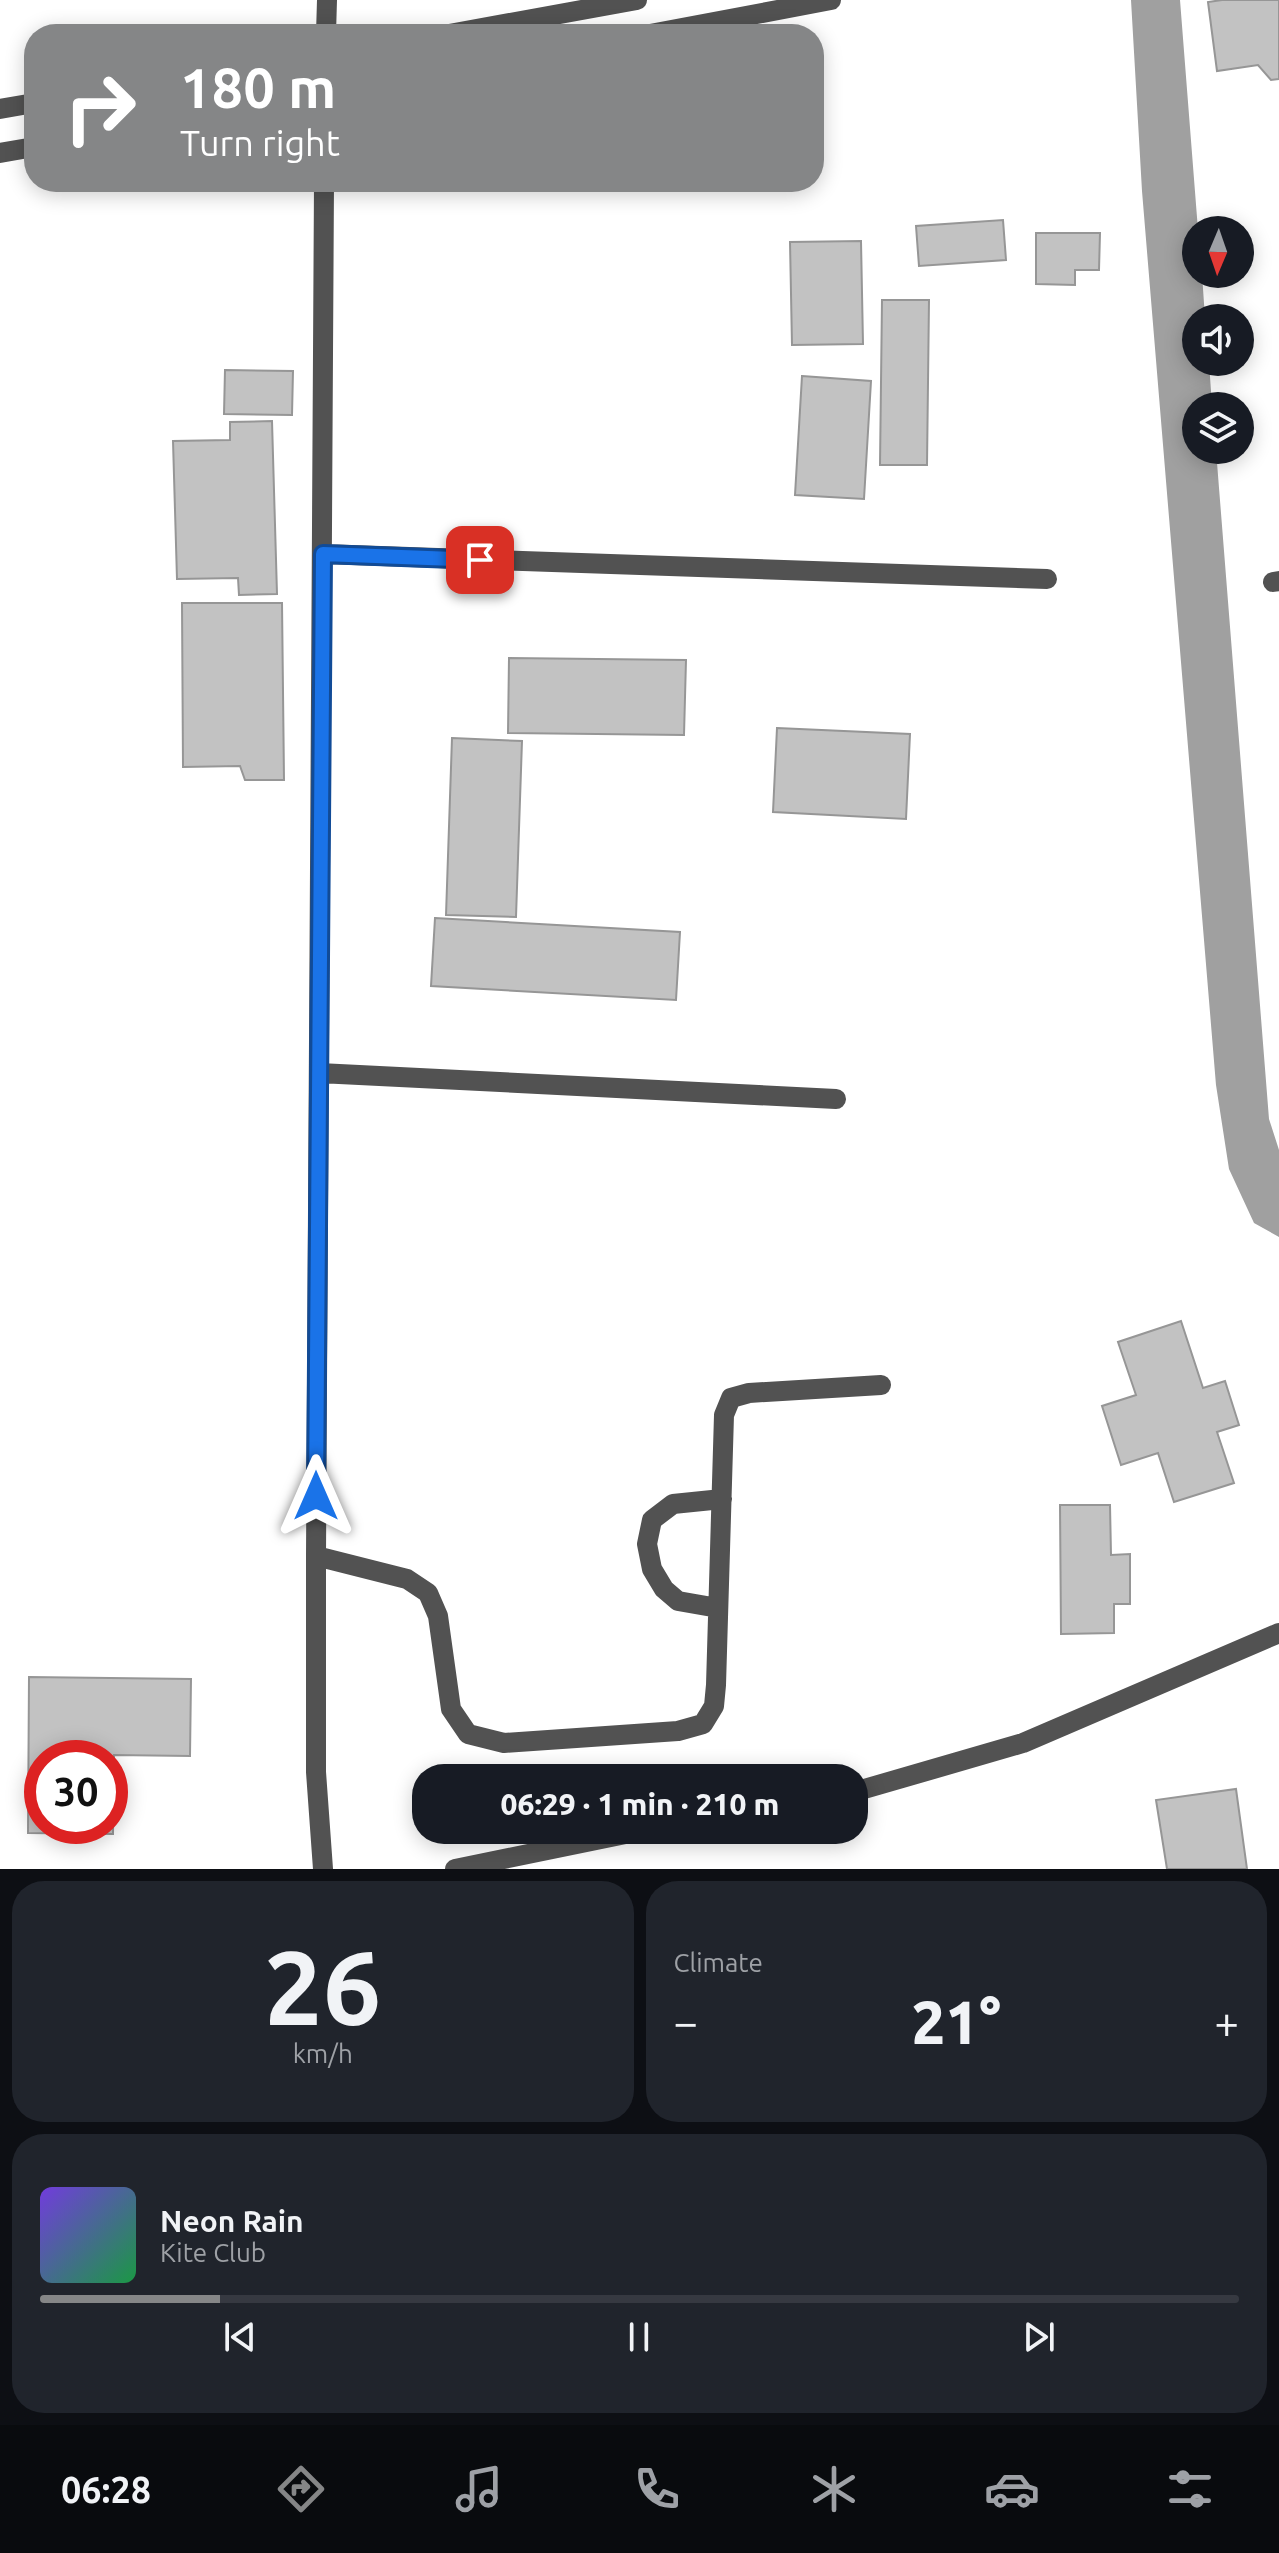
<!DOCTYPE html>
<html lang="en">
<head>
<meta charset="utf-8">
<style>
	body { margin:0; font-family:Ubuntu,sans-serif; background:#20242c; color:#f1f3f6; height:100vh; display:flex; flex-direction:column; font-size:30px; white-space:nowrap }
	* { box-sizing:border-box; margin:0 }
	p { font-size:26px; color:#9ea1a6 }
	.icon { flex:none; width:44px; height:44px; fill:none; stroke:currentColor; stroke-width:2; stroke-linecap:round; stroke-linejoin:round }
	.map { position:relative; height:1869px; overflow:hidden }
	.drawer { display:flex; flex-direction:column; gap:12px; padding:12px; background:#0d0f14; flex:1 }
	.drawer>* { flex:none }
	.top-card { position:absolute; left:24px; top:24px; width:800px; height:168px; border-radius:32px; box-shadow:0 4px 20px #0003; background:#858687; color:#fff; overflow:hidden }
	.needle { width:52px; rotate:182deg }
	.buttons { position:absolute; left:1182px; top:216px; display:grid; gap:16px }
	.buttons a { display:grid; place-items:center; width:72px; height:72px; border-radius:50%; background:#171b24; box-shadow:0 4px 20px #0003; font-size:40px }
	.speed { position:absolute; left:24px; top:1740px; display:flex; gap:16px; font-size:40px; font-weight:700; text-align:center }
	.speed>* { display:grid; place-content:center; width:104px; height:104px; border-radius:50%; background:#171b24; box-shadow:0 4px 20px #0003; line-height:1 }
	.speed .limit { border:12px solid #d22; background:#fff; color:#111 }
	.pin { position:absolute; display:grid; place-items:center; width:68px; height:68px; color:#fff; margin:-34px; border-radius:16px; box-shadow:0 4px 12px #0006 }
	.me { position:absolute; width:88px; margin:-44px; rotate:0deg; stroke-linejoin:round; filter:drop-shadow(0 0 6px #0008) }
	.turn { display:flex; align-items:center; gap:28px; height:168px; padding:0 24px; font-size:36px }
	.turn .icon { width:104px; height:104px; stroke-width:2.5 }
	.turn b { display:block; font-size:56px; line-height:68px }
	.big { font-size:60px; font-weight:800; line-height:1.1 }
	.drawer .card { flex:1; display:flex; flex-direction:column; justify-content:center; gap:12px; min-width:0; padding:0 28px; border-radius:32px; background:#20242c }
	.drawer .dial { align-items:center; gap:0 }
	.dial b { font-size:104px; line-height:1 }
	.song { display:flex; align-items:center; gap:24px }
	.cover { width:96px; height:96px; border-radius:12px; background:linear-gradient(135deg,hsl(260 70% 55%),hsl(140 70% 35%)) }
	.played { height:8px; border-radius:4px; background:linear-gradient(90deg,#858687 15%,#363941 15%) }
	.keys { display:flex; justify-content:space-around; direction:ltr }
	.heat { display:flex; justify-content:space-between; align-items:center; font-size:44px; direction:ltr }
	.drawer .tiles { flex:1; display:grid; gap:12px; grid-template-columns:1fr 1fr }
	.card:last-child { grid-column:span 2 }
	.trip { position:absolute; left:412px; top:1764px; width:456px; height:80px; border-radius:32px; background:#171b24; box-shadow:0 4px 20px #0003; font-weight:800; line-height:80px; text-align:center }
	.menu { display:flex; height:128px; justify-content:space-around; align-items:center; background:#090b0e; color:#9ea1a6 }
	.menu .icon { width:56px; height:56px }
	.menu .on { color:#858687 }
	.menu b { font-size:36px; color:#f1f3f6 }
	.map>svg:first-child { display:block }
	.water { fill:#a0a0a0 }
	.building { fill:#c2c2c2; stroke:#969696; stroke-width:2; fill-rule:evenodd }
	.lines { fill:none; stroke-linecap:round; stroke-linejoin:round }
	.minor { stroke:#525252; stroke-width:20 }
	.route-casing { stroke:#114b97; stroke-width:20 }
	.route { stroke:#1a73e8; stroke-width:14 }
</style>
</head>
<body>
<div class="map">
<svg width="1279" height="1869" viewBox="0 0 1279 1869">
	<rect width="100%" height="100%" fill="#fff"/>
	<path class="water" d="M 1131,0 L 1180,0 L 1198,230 L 1196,230 L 1196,274 L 1202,274 L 1205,318 L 1196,318 L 1196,362 L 1209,362 L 1212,406 L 1196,406 L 1196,450 L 1216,450 L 1269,1119 L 1279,1150 L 1279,1237 L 1254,1223 L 1229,1169 L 1216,1085 L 1142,191 Z"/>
	<path class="building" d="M 1222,0 L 1279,0 L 1279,79 L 1271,80 L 1258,65 L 1217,71 L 1208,2 Z
		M 1003,220 L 1006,260 L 919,266 L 916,226 Z
		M 1036,233 L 1100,233 L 1099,270 L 1075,270 L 1075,285 L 1036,284 Z
		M 861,241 L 863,344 L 792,345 L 790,242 Z
		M 882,300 L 929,300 L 927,465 L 880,465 Z
		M 225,370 L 293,371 L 292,415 L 224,414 Z
		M 802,376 L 871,381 L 864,499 L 795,495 Z
		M 272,421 L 277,594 L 239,595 L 238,578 L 177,579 L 173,441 L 230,440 L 230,422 Z
		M 182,603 L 282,603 L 284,780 L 245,780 L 240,766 L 183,767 Z
		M 509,658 L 686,660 L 684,735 L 508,733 Z
		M 777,728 L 910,734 L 906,819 L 773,812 Z
		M 452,738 L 522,741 L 516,917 L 446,915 Z
		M 435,918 L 680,932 L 676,1000 L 431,986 Z
		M 1181,1321 L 1203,1388 L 1225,1381 L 1239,1425 L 1217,1432 L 1234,1483 L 1174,1502 L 1158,1453 L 1121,1465 L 1102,1406 L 1136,1395 L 1118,1342 Z
		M 1060,1505 L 1110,1505 L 1111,1555 L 1130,1554 L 1130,1604 L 1114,1604 L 1114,1633 L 1061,1634 Z
		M 29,1677 L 191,1679 L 190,1756 L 114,1755 L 113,1834 L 28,1833 ZM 42,1758 L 110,1758 L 110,1826 L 42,1826 Z
		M 1236,1789 L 1247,1869 L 1167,1869 L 1156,1800 Z"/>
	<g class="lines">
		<path class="minor" d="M 326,34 L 327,0
			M 449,34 L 637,0
			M 650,34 L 831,0
			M 0,109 L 34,103
			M 0,153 L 34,147
			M 323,554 L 1047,579
			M 1273,582 L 1279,581
			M 319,1073 L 836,1099
			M 316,1556 L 407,1579 L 428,1593 L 438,1616 L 451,1709 L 468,1734 L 504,1743 L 678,1731 L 703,1724 L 714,1706 L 716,1685 L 724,1415 L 731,1398 L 749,1393 L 881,1385
			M 718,1608 L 678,1601 L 664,1589 L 652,1569 L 647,1544 L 652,1520 L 673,1504 L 722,1499
			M 854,1792 L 1023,1743 L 1279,1633
			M 323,1869 L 316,1772 L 316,1556 L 324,182
			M 455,1869 L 645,1830"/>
	</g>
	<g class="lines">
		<g class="route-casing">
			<path id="route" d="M 316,1496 L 323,554 L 480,560"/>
		</g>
		<use href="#route" class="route"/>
	</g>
</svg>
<div class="buttons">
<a><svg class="needle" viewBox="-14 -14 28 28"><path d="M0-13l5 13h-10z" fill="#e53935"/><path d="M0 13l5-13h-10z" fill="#9ea1a6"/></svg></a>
<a><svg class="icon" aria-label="sound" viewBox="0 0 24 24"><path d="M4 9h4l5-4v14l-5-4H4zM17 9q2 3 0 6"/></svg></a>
<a><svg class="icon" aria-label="layers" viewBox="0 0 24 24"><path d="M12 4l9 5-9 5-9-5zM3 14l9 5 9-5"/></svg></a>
</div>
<div class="speed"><div class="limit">30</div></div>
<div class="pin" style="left:480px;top:560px;background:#d93025"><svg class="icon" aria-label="arrive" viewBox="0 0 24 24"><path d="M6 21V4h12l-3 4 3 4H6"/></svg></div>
<svg class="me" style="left:316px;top:1496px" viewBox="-20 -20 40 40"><path d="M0-17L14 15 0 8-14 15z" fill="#1a73e8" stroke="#fff" stroke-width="4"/></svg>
<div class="trip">06:29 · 1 min · 210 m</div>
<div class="top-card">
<div class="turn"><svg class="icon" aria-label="right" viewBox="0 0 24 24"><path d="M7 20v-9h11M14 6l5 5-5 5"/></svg><div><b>180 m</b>Turn right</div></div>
</div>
</div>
<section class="drawer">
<div class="tiles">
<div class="card dial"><b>26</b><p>km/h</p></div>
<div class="card"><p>Climate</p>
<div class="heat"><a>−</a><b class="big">21°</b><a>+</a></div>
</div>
<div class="card">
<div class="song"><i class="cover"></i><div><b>Neon Rain</b><p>Kite Club</p></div></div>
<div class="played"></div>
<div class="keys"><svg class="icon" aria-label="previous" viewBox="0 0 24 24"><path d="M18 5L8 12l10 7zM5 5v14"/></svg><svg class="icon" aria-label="pause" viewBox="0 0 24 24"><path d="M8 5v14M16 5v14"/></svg><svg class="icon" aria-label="next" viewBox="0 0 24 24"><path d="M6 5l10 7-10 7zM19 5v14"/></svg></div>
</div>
</div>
</section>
<nav class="menu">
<b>06:28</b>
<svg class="icon on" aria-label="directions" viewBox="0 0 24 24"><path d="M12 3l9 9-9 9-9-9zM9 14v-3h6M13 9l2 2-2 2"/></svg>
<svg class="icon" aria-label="music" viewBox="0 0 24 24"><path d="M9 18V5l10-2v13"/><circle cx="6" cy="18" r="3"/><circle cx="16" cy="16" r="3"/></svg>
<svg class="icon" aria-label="phone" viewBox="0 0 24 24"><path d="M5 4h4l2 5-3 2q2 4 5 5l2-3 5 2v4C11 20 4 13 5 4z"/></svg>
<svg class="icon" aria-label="climate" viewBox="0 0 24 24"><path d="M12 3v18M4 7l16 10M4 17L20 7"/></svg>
<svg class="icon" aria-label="car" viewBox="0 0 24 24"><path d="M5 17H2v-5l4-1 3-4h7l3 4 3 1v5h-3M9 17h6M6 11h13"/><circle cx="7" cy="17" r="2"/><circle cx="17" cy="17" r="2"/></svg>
<svg class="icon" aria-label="filters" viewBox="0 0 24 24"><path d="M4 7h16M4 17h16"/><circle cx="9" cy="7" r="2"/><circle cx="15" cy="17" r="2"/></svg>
</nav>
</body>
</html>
